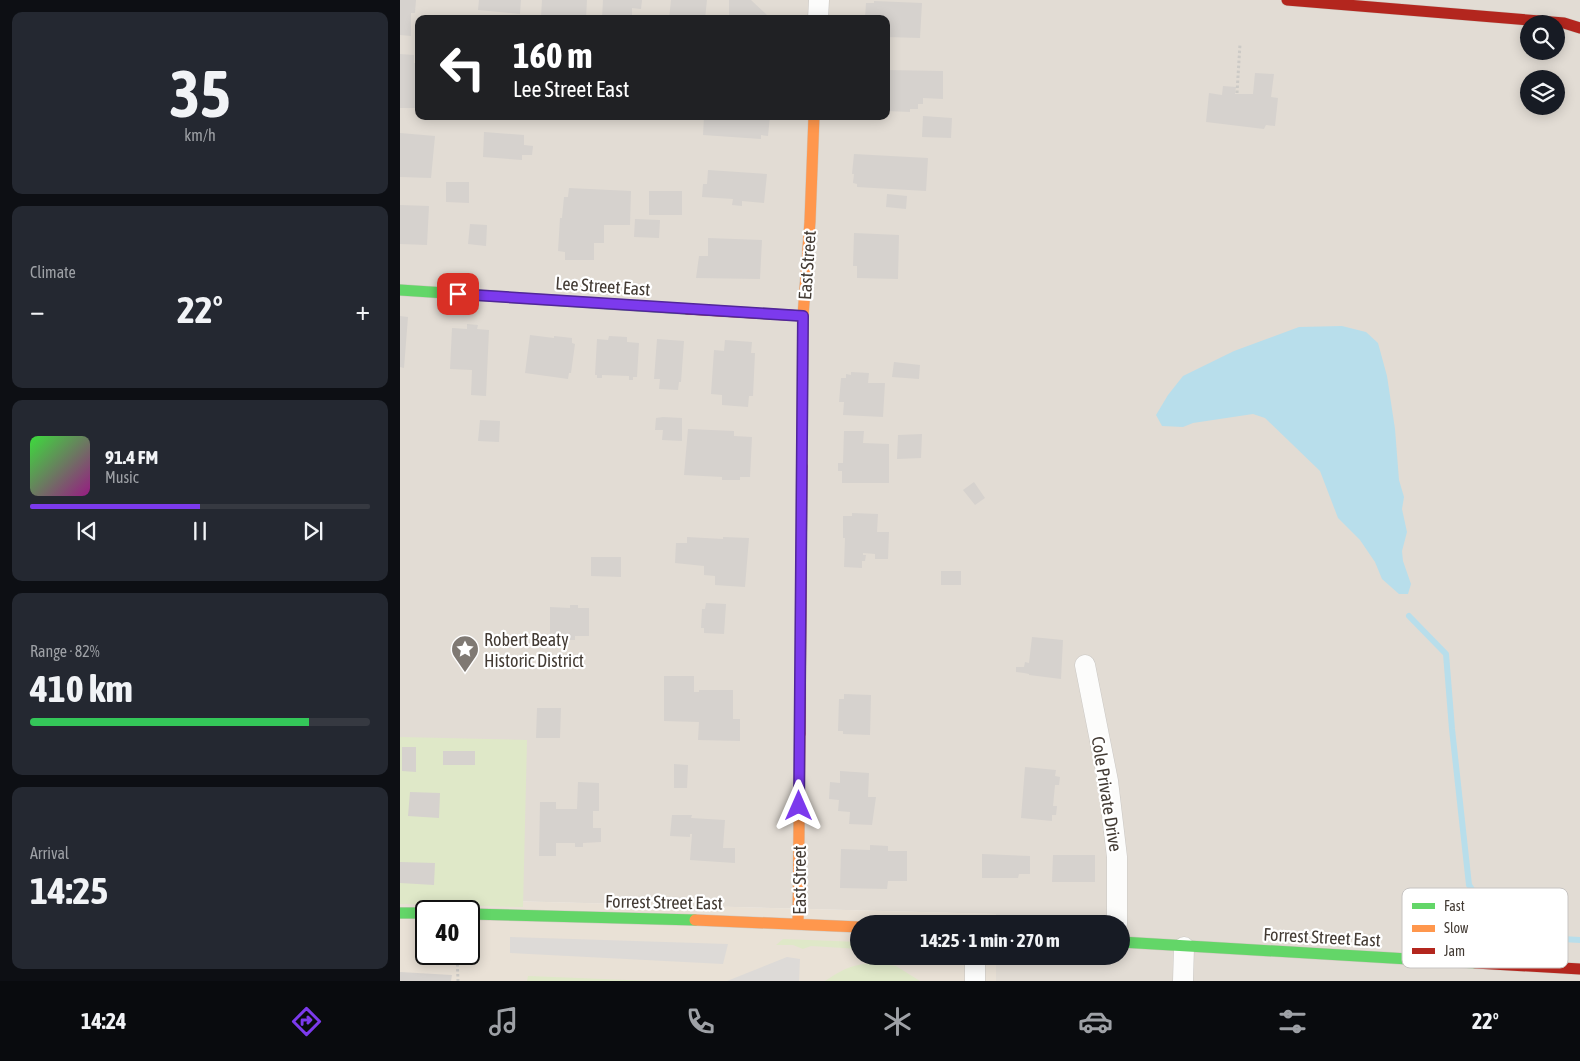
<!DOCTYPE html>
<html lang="en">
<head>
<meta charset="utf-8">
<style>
	body { margin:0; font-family:"Asap Condensed",sans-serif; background:#242831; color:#f1f3f6; height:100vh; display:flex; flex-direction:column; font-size:19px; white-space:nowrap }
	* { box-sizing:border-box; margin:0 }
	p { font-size:16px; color:#9ea1a6 }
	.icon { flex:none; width:28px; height:28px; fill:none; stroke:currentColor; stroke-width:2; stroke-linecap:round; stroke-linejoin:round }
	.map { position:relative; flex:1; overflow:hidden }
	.drawer { display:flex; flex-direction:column; gap:12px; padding:12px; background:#0d0f14; width:400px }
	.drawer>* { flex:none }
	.hud { position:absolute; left:15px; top:15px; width:475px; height:105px; border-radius:10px; box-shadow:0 2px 12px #0003; background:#202124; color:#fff; overflow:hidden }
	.buttons { position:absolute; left:1120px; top:15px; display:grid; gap:10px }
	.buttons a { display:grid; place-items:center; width:45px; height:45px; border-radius:50%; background:#171b24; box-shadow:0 2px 12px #0003; font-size:25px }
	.speed { position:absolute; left:15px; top:900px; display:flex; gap:10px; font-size:25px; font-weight:700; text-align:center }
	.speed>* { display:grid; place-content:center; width:65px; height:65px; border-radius:50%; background:#171b24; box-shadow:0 2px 12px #0003; line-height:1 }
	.speed .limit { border:2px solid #111; border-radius:8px; background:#fff; color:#111 }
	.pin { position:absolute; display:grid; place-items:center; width:42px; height:42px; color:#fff; margin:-21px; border-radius:10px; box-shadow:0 2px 8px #0006 }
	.me { position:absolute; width:55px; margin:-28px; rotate:0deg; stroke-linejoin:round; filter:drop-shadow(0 0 4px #0008) }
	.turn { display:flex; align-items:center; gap:18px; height:105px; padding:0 15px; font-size:22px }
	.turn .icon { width:65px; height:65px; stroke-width:2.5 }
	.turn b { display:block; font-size:35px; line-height:42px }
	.big { font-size:38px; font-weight:700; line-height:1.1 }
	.drawer .widget { flex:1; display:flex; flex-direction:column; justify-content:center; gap:8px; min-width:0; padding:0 18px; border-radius:10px; background:#242831 }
	.drawer .dial { align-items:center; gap:0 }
	.dial b { font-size:65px; line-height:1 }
	.song { display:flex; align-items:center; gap:15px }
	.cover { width:60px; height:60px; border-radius:8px; background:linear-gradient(135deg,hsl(120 70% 55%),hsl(310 70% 35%)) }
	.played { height:5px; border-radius:2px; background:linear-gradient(90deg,#7c3aed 50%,#363941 50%) }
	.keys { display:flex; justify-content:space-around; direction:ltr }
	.heat { display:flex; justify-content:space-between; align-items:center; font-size:28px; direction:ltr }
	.charge { height:8px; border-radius:4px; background:linear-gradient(90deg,#34c759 82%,#363941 0) }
	.trip { position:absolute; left:450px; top:915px; width:280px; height:50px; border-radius:25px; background:#171b24; box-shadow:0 2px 12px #0003; font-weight:700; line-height:50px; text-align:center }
	.menu { display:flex; height:80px; justify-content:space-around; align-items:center; background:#090b0e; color:#9ea1a6 }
	.menu .icon { width:35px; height:35px }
	.menu .on { color:#7c3aed }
	.menu b { font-size:22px; color:#f1f3f6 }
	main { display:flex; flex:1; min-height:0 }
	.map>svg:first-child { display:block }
	.residential { fill:#e2dcd4; fill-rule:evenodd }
	.education { fill:#e9e1d6; fill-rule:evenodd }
	.green { fill:#dfe8c8 }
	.parking { fill:#dddad7 }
	.water { fill:#b8deeb }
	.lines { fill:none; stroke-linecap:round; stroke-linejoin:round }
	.stream { stroke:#b8deeb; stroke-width:6 }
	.building { fill:#d6d2ce }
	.street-casing { stroke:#cac7c3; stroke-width:21 }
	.fast-casing { stroke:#cfc8bf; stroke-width:12 }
	.slow-casing { stroke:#cfc8bf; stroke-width:12 }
	.jam-casing { stroke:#cfc8bf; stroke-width:12 }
	.path { stroke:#cccac6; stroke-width:3; stroke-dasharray:2.5 2.5; stroke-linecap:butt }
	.street { stroke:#fcfcfb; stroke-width:20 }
	.fast { stroke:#63d668; stroke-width:11 }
	.slow { stroke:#ff974d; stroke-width:11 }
	.jam { stroke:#b3261e; stroke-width:11 }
	.route-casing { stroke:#51269a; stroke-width:12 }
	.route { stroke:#7c3aed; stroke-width:9 }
	.labels { text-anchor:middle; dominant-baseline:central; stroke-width:4.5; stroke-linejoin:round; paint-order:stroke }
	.street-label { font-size:18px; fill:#433b34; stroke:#fff }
	.poi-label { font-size:18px; fill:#433b34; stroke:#fff; text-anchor:start }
	.key { fill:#fff; stroke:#c7c4c2; stroke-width:1 }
	.key-label { font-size:14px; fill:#433b34 }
</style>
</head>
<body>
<main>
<section class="drawer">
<div class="widget dial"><b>35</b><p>km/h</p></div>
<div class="widget"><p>Climate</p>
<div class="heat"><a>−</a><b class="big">22°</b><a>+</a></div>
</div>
<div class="widget">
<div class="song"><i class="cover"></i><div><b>91.4 FM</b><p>Music</p></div></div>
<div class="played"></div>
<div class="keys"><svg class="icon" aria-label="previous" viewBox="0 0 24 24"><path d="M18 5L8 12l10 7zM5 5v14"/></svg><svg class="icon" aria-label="pause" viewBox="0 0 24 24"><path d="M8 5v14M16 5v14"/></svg><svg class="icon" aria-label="next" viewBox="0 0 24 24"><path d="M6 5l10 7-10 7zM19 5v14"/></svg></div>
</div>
<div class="widget"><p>Range · 82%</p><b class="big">410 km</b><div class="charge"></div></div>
<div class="widget"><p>Arrival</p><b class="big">14:25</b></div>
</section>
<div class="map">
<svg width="1180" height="981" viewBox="0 0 1180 981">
	<rect width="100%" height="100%" fill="#eeebe7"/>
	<path class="residential" d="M 0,0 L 1180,0 L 1180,981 L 596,981 L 596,956 L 721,956 L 721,924 L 596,924 L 595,914 L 0,898 ZM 19,19 L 486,19 L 486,116 L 19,116 ZM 1129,24 L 1156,24 L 1156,51 L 1129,51 ZM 1129,79 L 1156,79 L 1156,106 L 1129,106 Z"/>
	<path class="education" d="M 0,898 L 596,914 L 596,924 L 459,924 L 459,956 L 596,956 L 596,981 L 0,981 ZM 26,911 L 69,911 L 69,954 L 26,954 Z"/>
	<path class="green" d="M 0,737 L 127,740 L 123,907 L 0,904 Z
		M 383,939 L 459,942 L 459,949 L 411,946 L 403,949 L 393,945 L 376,945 Z
		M 477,963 L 496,966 L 520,981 L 425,981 C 445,968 453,964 477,963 Z
		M 128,976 L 129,976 L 251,981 L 127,981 Z"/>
	<path class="parking" d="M 110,937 L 328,944 L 323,964 L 110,953 Z
		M 387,957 L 400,959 L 399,981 L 327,981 Z"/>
	<path class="water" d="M 942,326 L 966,332 L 978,343 L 987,376 L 995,429 L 999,480 L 1004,497 L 1002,509 L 1007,532 L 1002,551 L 1003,561 L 1011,584 L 1008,594 L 999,594 L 982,579 L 975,562 L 960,540 L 938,518 L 920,471 L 865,418 L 853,414 L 793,423 L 783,427 L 762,426 L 756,415 L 768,395 L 783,376 L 834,351 L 899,327 Z"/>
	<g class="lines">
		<path class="stream" d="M 1009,616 L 1046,654 L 1052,729 L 1069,885 L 1092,920 L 1162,939 L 1180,940"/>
	</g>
	<path class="building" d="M 0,0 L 16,0 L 15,13 L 11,13 L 11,36 L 0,35 Z
		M 79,0 L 121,0 L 120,14 L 78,10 Z
		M 142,0 L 187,0 L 186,19 L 141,17 Z
		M 203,0 L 242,0 L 241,9 L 232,8 L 232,17 L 202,19 Z
		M 271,0 L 307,0 L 305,19 L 269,19 Z
		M 329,0 L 351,0 L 367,15 L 371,16 L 371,19 L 329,19 Z
		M 474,1 L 522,3 L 520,38 L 486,37 L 486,19 L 465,19 L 466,3 L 474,3 Z
		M 0,54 L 14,55 L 14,63 L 19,63 L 19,108 L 0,108 Z
		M 486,70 L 543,71 L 543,99 L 523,98 L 523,104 L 518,104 L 518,109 L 510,109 L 510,112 L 486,111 Z
		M 855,73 L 874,74 L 871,97 L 878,98 L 875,126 L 866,125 L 864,129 L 806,122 L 809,93 L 822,95 L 823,86 L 836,87 L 835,94 L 853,94 Z
		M 304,116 L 370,116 L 368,136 L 361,135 L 361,139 L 303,135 Z
		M 523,116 L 552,118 L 551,138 L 522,137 Z
		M 84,132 L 124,135 L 124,145 L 133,146 L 132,155 L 122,155 L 122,160 L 83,157 Z
		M 0,133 L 35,136 L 31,178 L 0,177 Z
		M 454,154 L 528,158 L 526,191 L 457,187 L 457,184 L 453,183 L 454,174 L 452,174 Z
		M 308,170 L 367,174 L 364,203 L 342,201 L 342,206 L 332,205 L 333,199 L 302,197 L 303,184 L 307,184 Z
		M 46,182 L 69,182 L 69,203 L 46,202 Z
		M 169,188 L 231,191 L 230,225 L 204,225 L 204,243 L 194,243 L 194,260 L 165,260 L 165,252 L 158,251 L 160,218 L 162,218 L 164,197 L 168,197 Z
		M 249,191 L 282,191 L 282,215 L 249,215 Z
		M 487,194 L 507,196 L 506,209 L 486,207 Z
		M 0,205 L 29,206 L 27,245 L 0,244 Z
		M 235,219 L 260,220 L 259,238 L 234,237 Z
		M 70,224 L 87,225 L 86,246 L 68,244 Z
		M 454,233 L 499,235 L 498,279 L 457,278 L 457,266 L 453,266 Z
		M 308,238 L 362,240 L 360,279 L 296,278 L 299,256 L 308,256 Z
		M 0,316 L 8,317 L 4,368 L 0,367 Z
		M 67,324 L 78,325 L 77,329 L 89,330 L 86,396 L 71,395 L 72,370 L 50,369 L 52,328 L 67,329 Z
		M 130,335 L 154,338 L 154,336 L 172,338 L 172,343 L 175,344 L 171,373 L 169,373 L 168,379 L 125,373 Z
		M 209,336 L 227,337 L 227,342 L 239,343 L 237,377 L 233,377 L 233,380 L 229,380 L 229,376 L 202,375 L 202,378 L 197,378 L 197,375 L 195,375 L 197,339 L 208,340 Z
		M 257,339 L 284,341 L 281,382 L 279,382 L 278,390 L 259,389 L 260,379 L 254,379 Z
		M 325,340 L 352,342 L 351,353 L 355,353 L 353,396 L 349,396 L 348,407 L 322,405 L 322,395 L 311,394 L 314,350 L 324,351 Z
		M 494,362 L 520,365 L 519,379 L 492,377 Z
		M 451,372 L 469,373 L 468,383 L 485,383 L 483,417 L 443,415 L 444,402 L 439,402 L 441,378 L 446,378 L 446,374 L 451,375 Z
		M 263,417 L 282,418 L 282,441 L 262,440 L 263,430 L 255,430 L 256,418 Z
		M 80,420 L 100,421 L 99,442 L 78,441 Z
		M 288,429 L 334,431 L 334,436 L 352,437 L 350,477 L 340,477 L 340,480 L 322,480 L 322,477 L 284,475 Z
		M 444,431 L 464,431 L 463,443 L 489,444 L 489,483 L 442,483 L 442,471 L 438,471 L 438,463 L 443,463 Z
		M 522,434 L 521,458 L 497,459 L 498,435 Z
		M 574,482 L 585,498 L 575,505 L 563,490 Z
		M 452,513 L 478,514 L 477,532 L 489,532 L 488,559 L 475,559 L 475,554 L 463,553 L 463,555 L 466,555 L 465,561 L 462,561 L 462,568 L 444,567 L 445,538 L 443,538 L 443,516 L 452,516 Z
		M 287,537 L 323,539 L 323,537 L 349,538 L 345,587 L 315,585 L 315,576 L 304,575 L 304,566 L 275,563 L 276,543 L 287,543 Z
		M 191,557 L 221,557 L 221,577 L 191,576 Z
		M 541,571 L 561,571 L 561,585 L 541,585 Z
		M 306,603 L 326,604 L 324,634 L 304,633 L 304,628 L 301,628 L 302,609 L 305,609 Z
		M 170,605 L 178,605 L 178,608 L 189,608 L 189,636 L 175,636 L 175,640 L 167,640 L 167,636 L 150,635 L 150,607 L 170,608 Z
		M 632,637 L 663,640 L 661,679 L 629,675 L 629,674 L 624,673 L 616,672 L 616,667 L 624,667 L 625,662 L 629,663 Z
		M 264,676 L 294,676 L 294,692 L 299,692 L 299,690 L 333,690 L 333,719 L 340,719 L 340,741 L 298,740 L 299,722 L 264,721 Z
		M 444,694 L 471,695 L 470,735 L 443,734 L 443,731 L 438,731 L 439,699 L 444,699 Z
		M 137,708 L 161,708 L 160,738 L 136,738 Z
		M 2,747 L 16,747 L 16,772 L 2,771 Z
		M 43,751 L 75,751 L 75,765 L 43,765 Z
		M 274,764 L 288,765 L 287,788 L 274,788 Z
		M 625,767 L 656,770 L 655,776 L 660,777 L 659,785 L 655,785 L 653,806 L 657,806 L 656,815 L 652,815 L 652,821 L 621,818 Z
		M 440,771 L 469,773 L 468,797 L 476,797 L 472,825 L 449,824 L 450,812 L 438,811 L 439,800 L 429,799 L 430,782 L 440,783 Z
		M 178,782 L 199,783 L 199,811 L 193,811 L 193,828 L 201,828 L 201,842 L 183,843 L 183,847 L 175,847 L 175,843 L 156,843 L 156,856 L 139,856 L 140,802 L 156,802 L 156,809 L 177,809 Z
		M 10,792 L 40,793 L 39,818 L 8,816 Z
		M 272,815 L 292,815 L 291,818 L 325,820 L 323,848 L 335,848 L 335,863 L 290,860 L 292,834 L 290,834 L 290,837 L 270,836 Z
		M 470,845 L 488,846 L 488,851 L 507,851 L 507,881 L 488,881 L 487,889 L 440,888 L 441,849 L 470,850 Z
		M 582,854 L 630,856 L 630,874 L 619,874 L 618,878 L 582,878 Z
		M 653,855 L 695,855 L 695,882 L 652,882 Z
		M 0,862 L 35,863 L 34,885 L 0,883 Z
		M 0,972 L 52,975 L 51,981 L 0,981 Z"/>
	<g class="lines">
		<g class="street-casing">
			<path id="street" d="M 418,19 L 419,0
				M 685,665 L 708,781 L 717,857 L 717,924
				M 575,956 L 575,981
				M 783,981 L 784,947"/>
		</g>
		<g class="fast-casing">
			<path id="fast" d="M 0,290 L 287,309
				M 0,913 L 26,913
				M 69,914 L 295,920
				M 721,942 L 1075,963"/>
		</g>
		<g class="slow-casing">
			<path id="slow" d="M 402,466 L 403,316 L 410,221 L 414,116
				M 295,920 L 459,927
				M 398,923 L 400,734"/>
		</g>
		<g class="jam-casing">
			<path id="jam" d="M 887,0 L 1164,23 L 1180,28
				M 287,309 L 403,316
				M 400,734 L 402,466
				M 1075,963 L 1180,969"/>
		</g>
		<path class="path" d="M 837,93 L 840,44
			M 57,954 L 58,981"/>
		<use href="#street" class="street"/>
		<use href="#fast" class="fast"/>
		<use href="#slow" class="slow"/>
		<use href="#jam" class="jam"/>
	</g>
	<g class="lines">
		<g class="route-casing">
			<path id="route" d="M 58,294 L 403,316 L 399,806"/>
		</g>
		<use href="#route" class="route"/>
	</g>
	<defs>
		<g id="sight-pin" transform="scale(1.4375)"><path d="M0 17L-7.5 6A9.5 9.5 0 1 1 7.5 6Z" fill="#7f7973" stroke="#fff"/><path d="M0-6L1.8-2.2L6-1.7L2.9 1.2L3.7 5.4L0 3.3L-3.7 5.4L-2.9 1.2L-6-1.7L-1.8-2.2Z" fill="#fff"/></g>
	</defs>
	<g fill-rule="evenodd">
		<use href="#sight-pin" x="65" y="649"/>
	</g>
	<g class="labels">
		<g class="street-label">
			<text transform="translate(407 265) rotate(-86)">East Street</text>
			<text transform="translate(203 286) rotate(4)">Lee Street East</text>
			<text transform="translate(707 794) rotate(81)">Cole Private Drive</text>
			<text transform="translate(399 880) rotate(-90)">East Street</text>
			<text transform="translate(264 902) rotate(1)">Forrest Street East</text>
			<text transform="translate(922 937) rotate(3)">Forrest Street East</text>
		</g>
		<g class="poi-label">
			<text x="84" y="639">Robert Beaty<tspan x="84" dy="21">Historic District</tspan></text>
		</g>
	</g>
	<rect x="1002" y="888" width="166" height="80" rx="8" class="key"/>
	<rect x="1012" y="903" width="23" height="6" fill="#63d668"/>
	<rect x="1012" y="925" width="23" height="7" fill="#ff974d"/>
	<rect x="1012" y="948" width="23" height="6" fill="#b3261e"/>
	<g class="key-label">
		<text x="1044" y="911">Fast</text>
		<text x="1044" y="933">Slow</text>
		<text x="1044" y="956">Jam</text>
	</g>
</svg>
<div class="buttons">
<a><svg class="icon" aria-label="search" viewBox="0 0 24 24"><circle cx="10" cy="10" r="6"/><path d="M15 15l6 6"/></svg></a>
<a><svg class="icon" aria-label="layers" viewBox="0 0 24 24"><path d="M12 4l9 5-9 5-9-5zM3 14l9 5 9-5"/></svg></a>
</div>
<div class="speed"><div class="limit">40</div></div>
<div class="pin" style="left:58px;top:294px;background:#d93025"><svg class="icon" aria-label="arrive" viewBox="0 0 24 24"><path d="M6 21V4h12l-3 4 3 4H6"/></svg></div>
<svg class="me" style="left:399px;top:806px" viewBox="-20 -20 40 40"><path d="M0-17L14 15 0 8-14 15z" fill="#7c3aed" stroke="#fff" stroke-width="4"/></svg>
<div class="trip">14:25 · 1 min · 270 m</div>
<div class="hud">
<div class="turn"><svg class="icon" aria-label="left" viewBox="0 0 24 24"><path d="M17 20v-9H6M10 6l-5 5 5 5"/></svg><div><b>160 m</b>Lee Street East</div></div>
</div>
</div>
</main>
<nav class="menu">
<b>14:24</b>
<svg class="icon on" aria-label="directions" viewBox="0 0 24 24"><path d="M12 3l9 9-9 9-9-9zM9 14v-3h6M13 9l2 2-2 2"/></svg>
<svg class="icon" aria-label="music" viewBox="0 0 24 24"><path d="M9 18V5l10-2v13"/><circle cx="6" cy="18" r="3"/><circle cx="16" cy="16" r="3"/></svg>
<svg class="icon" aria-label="phone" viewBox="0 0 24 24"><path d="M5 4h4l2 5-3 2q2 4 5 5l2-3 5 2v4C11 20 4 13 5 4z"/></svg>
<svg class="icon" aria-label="climate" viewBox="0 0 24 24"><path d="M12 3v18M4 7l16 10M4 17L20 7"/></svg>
<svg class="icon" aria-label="car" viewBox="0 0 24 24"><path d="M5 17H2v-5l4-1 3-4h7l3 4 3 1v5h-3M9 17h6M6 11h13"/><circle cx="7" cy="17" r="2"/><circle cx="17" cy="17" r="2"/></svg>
<svg class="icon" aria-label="filters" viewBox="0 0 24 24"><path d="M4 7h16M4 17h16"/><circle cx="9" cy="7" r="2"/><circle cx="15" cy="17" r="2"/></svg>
<b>22°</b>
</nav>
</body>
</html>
